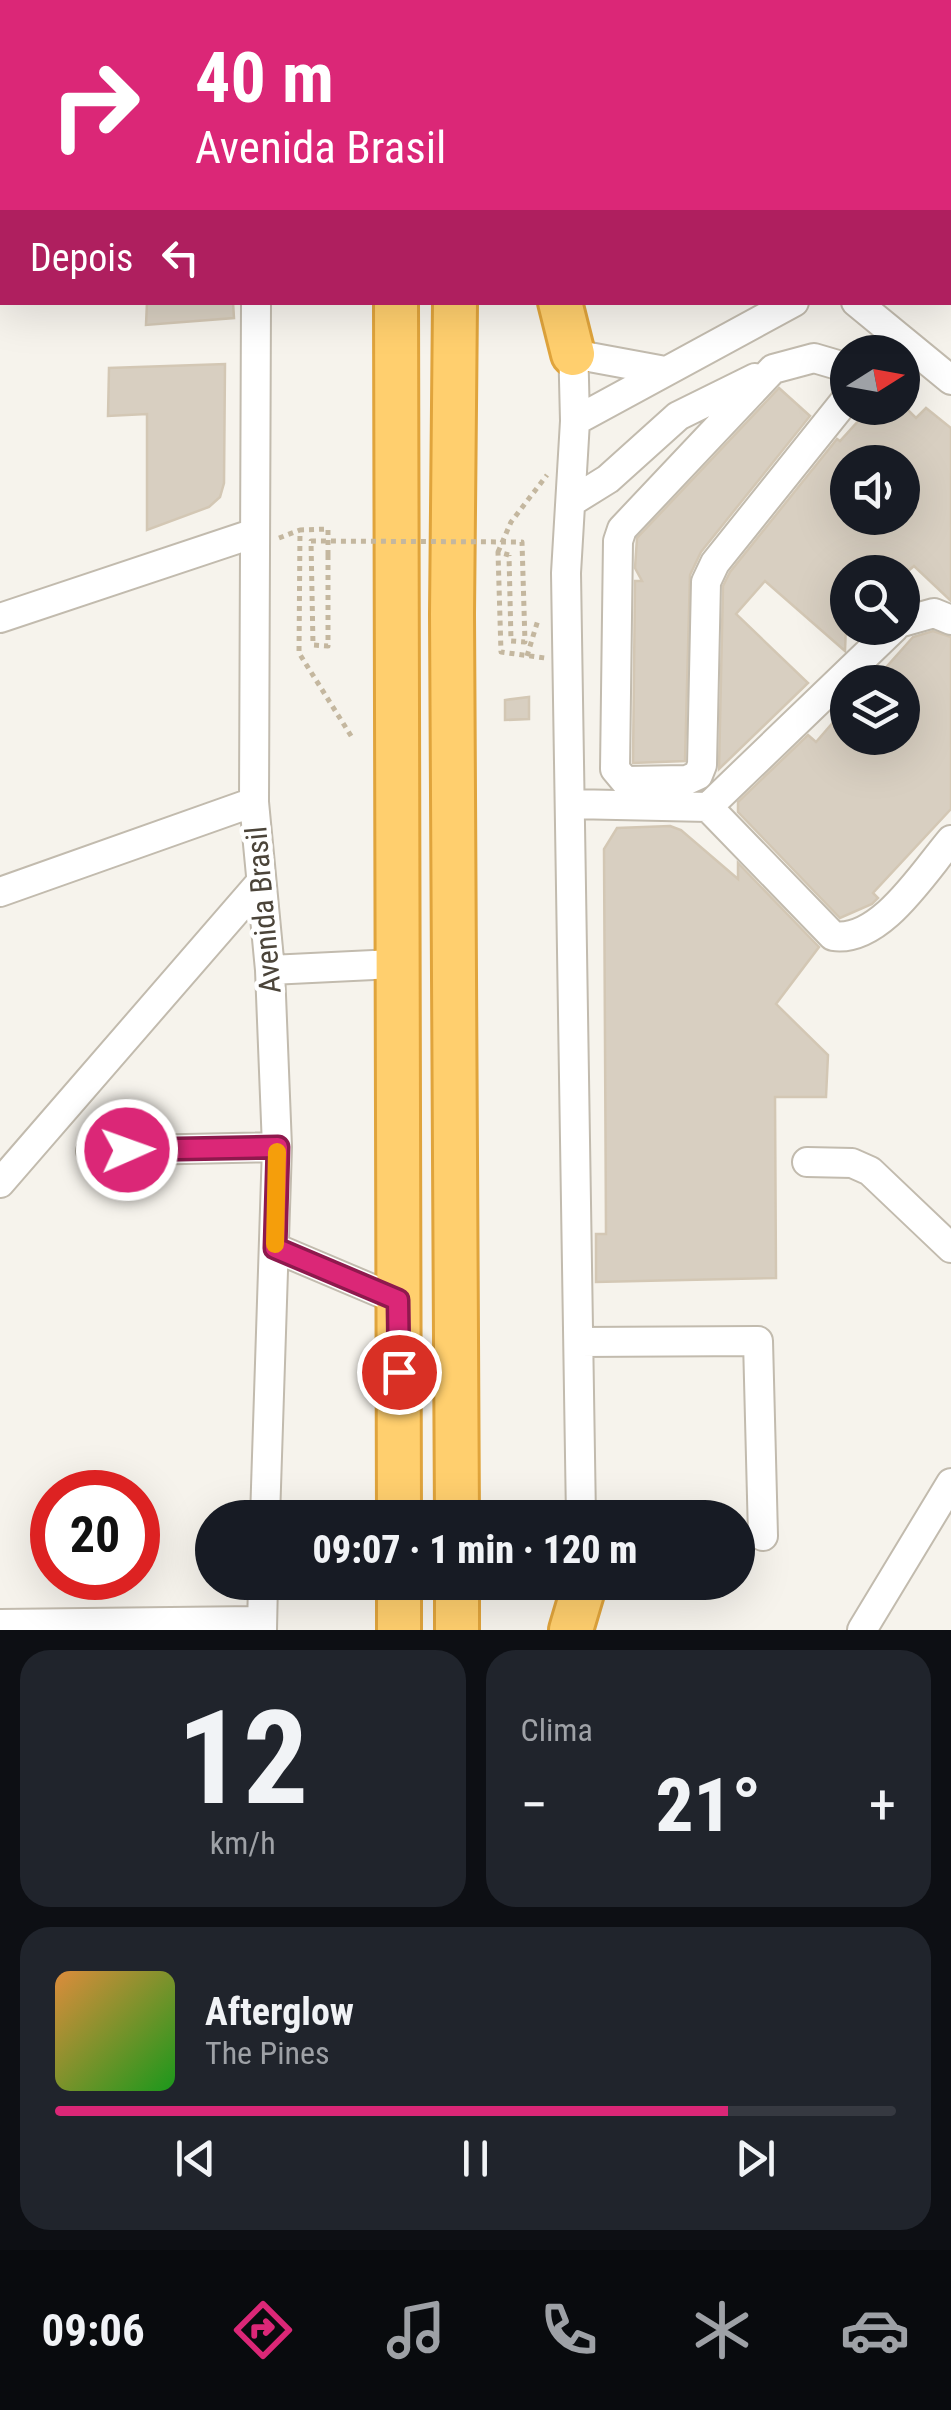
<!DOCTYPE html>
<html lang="pt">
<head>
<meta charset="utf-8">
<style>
	body { margin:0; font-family:"Roboto Condensed",sans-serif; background:#20242c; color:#f1f3f6; height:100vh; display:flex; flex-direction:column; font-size:38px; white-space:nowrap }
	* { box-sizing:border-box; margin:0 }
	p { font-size:32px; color:#9ea1a6 }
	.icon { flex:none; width:55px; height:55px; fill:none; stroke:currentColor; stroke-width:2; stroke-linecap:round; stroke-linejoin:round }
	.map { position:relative; height:1630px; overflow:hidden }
	.details { display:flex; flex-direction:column; gap:20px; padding:20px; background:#0d0f14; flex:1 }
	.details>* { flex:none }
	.guide { position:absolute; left:0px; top:0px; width:952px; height:305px; box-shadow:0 10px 40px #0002; background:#db2777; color:#fff; overflow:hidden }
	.needle { width:65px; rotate:79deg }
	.buttons { position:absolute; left:830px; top:335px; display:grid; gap:20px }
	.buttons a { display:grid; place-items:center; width:90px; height:90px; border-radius:50%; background:#171b24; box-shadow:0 10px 40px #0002; font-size:50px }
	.speed { position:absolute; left:30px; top:1470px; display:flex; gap:20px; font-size:50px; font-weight:700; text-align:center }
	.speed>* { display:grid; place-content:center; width:130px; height:130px; border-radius:50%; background:#171b24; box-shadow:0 10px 40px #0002; line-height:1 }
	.speed .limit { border:15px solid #d22; background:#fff; color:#111 }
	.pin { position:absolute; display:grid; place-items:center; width:85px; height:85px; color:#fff; margin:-42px; border:5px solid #fff; border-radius:50%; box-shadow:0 2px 10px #0007 }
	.me { position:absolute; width:110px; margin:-55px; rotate:88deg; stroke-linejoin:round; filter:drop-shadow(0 0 8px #0008) }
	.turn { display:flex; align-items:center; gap:35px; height:210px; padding:0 30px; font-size:45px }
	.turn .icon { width:130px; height:130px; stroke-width:2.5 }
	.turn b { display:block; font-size:70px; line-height:85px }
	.then { display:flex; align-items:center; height:95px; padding:0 30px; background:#0003; gap:20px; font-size:38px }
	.big { font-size:75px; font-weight:800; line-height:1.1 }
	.details .card { flex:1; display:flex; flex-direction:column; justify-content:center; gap:15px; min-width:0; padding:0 35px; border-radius:30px; background:#20242c }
	.details .dial { align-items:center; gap:0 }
	.dial b { font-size:130px; line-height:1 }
	.song { display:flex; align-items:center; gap:30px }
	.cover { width:120px; height:120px; border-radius:15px; background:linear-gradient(135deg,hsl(30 70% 55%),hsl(120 70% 35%)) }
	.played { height:10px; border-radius:5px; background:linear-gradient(90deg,#db2777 80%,#363941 80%) }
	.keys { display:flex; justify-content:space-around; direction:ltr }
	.heat { display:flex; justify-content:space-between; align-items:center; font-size:55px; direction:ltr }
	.details .tiles { flex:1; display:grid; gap:20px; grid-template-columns:1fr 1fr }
	.card:last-child { grid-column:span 2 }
	.trip { position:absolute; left:195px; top:1500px; width:560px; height:100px; border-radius:50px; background:#171b24; box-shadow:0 10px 40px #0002; font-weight:800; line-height:100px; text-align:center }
	.tabs { display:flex; height:160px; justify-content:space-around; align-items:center; background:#090b0e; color:#9ea1a6 }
	.tabs .icon { width:70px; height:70px }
	.tabs .active { color:#db2777 }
	.tabs b { font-size:45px; color:#f1f3f6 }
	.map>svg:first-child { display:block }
	.building { fill:#d8cfc1; stroke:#d3c7b4; stroke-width:2.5; fill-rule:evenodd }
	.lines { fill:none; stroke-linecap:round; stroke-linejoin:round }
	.minor-casing { stroke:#c2bbae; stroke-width:32 }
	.highway-casing { stroke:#e0a43c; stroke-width:48 }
	.path { stroke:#c4b79f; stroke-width:5; stroke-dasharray:5 5; stroke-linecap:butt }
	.minor { stroke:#fff; stroke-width:28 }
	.highway { stroke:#ffcf6e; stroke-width:42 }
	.path-bridge { stroke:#c4b79f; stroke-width:5; stroke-dasharray:5 5; stroke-linecap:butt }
	.route-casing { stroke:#8e194d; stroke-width:25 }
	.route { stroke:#db2777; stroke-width:18 }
	.slow { stroke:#f59e0b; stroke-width:18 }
	.labels { text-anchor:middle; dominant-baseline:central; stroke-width:9; stroke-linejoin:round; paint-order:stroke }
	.street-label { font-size:30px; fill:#4b4439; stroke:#fff }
</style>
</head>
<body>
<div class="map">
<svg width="951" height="1630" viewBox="0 0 951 1630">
	<rect width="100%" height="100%" fill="#f6f3ec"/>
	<path class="building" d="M 147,302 L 233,302 L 234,318 L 146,325 Z
		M 225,364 L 224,483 L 220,497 L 209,507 L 147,530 L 147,414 L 108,416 L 109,368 Z
		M 779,388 L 810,416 L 701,552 L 690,575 L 685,761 L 633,763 L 635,581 L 642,581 L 635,568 L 637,538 Z
		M 870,408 L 906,408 L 916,418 L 926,408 L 951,428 L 951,601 L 914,566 L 907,572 L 848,572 L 845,651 L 765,581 L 736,614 L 808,683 L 719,769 L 723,586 L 730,572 L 837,439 L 840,441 ZM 848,462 L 902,462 L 902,518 L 848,518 Z
		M 933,631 L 951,637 L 951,809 L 873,893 L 878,898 L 872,904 L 840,918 L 738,812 L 738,802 L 808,735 L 816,742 L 848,705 L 848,738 L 902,738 L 902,682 L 873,682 L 913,637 Z
		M 529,697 L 529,719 L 505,720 L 505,700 Z
		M 670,826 L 681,830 L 738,879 L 738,863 L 819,947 L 776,1004 L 828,1055 L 826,1097 L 775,1097 L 776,1278 L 596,1282 L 596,1234 L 606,1234 L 604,849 L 617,828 Z"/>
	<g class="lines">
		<g class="minor-casing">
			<path id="minor" d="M 576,2 L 576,0
				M 0,19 L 2,19
				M 950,135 L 951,134
				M 256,302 L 254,802 L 270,970 L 277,1147 L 265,1518
				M 856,302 L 951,380
				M 573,339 L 575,421 L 566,573 L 581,1518
				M 573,354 L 665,371
				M 848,368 L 814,358 L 773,369 L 622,529 L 618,541 L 615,769 L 625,781 L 687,780 L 698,775 L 702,765 L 706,582 L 715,563 L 848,397
				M 575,421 L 794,302
				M 571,502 L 608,479 L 678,416 L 755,378
				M 0,618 L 255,533
				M 902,622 L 934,613 L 951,620
				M 571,804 L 708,807 L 833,936 C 880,943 923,873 951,840
				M 708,807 L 894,628
				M 0,892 L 254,802
				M 270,970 L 394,964
				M 91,1151 L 277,1147
				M 807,1162 L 852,1163 L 870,1171 L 951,1248
				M 0,1183 L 261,882
				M 275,1248 L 398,1300
				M 579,1342 L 758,1341 L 763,1536
				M 0,1624 L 262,1621
				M 262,1630 L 263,1582
				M 862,1630 L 951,1483"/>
		</g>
		<g class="highway-casing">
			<path id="highway" d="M 492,0 L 492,2
				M 270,2 L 272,0
				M 396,2 L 396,0
				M 457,2 L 457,0
				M 396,302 L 399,1518
				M 455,302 L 452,614 L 457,1518
				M 560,302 L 573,354
				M 457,1582 L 457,1630
				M 399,1630 L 399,1582
				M 571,1630 L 582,1593"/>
		</g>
		<path class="path" d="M 279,538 L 300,530
			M 498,552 L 511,522 L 547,475
			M 328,555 L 328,529 L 300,530 L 299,653 L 353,739
			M 509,555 L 498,552 L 501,652 L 545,658
			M 527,656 L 538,620"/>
		<use href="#minor" class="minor"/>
		<use href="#highway" class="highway"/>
		<path class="path-bridge" d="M 328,555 L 328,646 L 313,645 L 311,541 L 522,542 L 525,642 L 511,641 L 509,555"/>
	</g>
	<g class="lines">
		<g class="route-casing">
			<path id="route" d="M 127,1150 L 278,1147 L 275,1248 L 398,1300 L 399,1372"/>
		</g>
		<use href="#route" class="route"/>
		<path class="slow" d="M 275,1244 L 277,1152"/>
	</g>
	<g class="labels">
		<g class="street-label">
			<text transform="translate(263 910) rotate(-95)">Avenida Brasil</text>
		</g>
	</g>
</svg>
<div class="buttons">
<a><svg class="needle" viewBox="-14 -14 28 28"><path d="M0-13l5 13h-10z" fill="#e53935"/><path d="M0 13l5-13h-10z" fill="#9ea1a6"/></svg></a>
<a><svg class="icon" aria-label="sound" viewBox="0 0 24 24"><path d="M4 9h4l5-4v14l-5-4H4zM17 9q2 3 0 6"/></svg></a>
<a><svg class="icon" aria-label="search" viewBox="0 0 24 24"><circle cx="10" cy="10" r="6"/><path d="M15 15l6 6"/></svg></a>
<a><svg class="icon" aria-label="layers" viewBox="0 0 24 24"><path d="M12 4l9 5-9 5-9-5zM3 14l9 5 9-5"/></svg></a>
</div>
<div class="speed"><div class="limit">20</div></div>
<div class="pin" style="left:399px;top:1372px;background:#d93025"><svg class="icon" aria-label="arrive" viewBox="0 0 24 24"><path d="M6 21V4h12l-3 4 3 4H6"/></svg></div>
<svg class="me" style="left:127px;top:1150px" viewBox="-20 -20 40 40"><circle r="17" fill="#db2777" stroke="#fff" stroke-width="3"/><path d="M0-11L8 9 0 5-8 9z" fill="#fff"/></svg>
<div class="trip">09:07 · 1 min · 120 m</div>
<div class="guide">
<div class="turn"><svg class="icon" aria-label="right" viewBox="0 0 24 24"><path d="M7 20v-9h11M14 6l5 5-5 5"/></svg><div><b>40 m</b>Avenida Brasil</div></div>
<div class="then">Depois<svg class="icon" aria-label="left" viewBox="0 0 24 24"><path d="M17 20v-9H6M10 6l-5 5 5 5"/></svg></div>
</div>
</div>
<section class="details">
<div class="tiles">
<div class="card dial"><b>12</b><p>km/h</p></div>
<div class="card"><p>Clima</p>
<div class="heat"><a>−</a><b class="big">21°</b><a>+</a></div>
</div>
<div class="card">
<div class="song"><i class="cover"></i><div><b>Afterglow</b><p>The Pines</p></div></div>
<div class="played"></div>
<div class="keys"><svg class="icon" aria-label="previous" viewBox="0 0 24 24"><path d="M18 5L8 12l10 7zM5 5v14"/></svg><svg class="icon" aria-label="pause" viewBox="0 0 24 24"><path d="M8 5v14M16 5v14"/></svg><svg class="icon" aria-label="next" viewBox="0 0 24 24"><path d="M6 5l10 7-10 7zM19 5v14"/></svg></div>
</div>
</div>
</section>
<nav class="tabs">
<b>09:06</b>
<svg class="icon active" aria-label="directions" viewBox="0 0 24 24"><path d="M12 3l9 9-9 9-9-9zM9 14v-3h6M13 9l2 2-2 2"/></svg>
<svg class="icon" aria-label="music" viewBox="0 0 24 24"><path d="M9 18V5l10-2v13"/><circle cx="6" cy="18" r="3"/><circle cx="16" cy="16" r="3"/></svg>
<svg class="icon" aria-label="phone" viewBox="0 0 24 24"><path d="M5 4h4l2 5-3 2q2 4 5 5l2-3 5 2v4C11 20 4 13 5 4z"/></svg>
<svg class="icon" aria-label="climate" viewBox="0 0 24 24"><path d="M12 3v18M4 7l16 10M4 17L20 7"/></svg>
<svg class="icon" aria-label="car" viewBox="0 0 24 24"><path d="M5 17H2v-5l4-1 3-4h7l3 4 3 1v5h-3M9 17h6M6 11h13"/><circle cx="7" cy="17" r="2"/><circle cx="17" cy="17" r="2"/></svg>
</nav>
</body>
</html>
